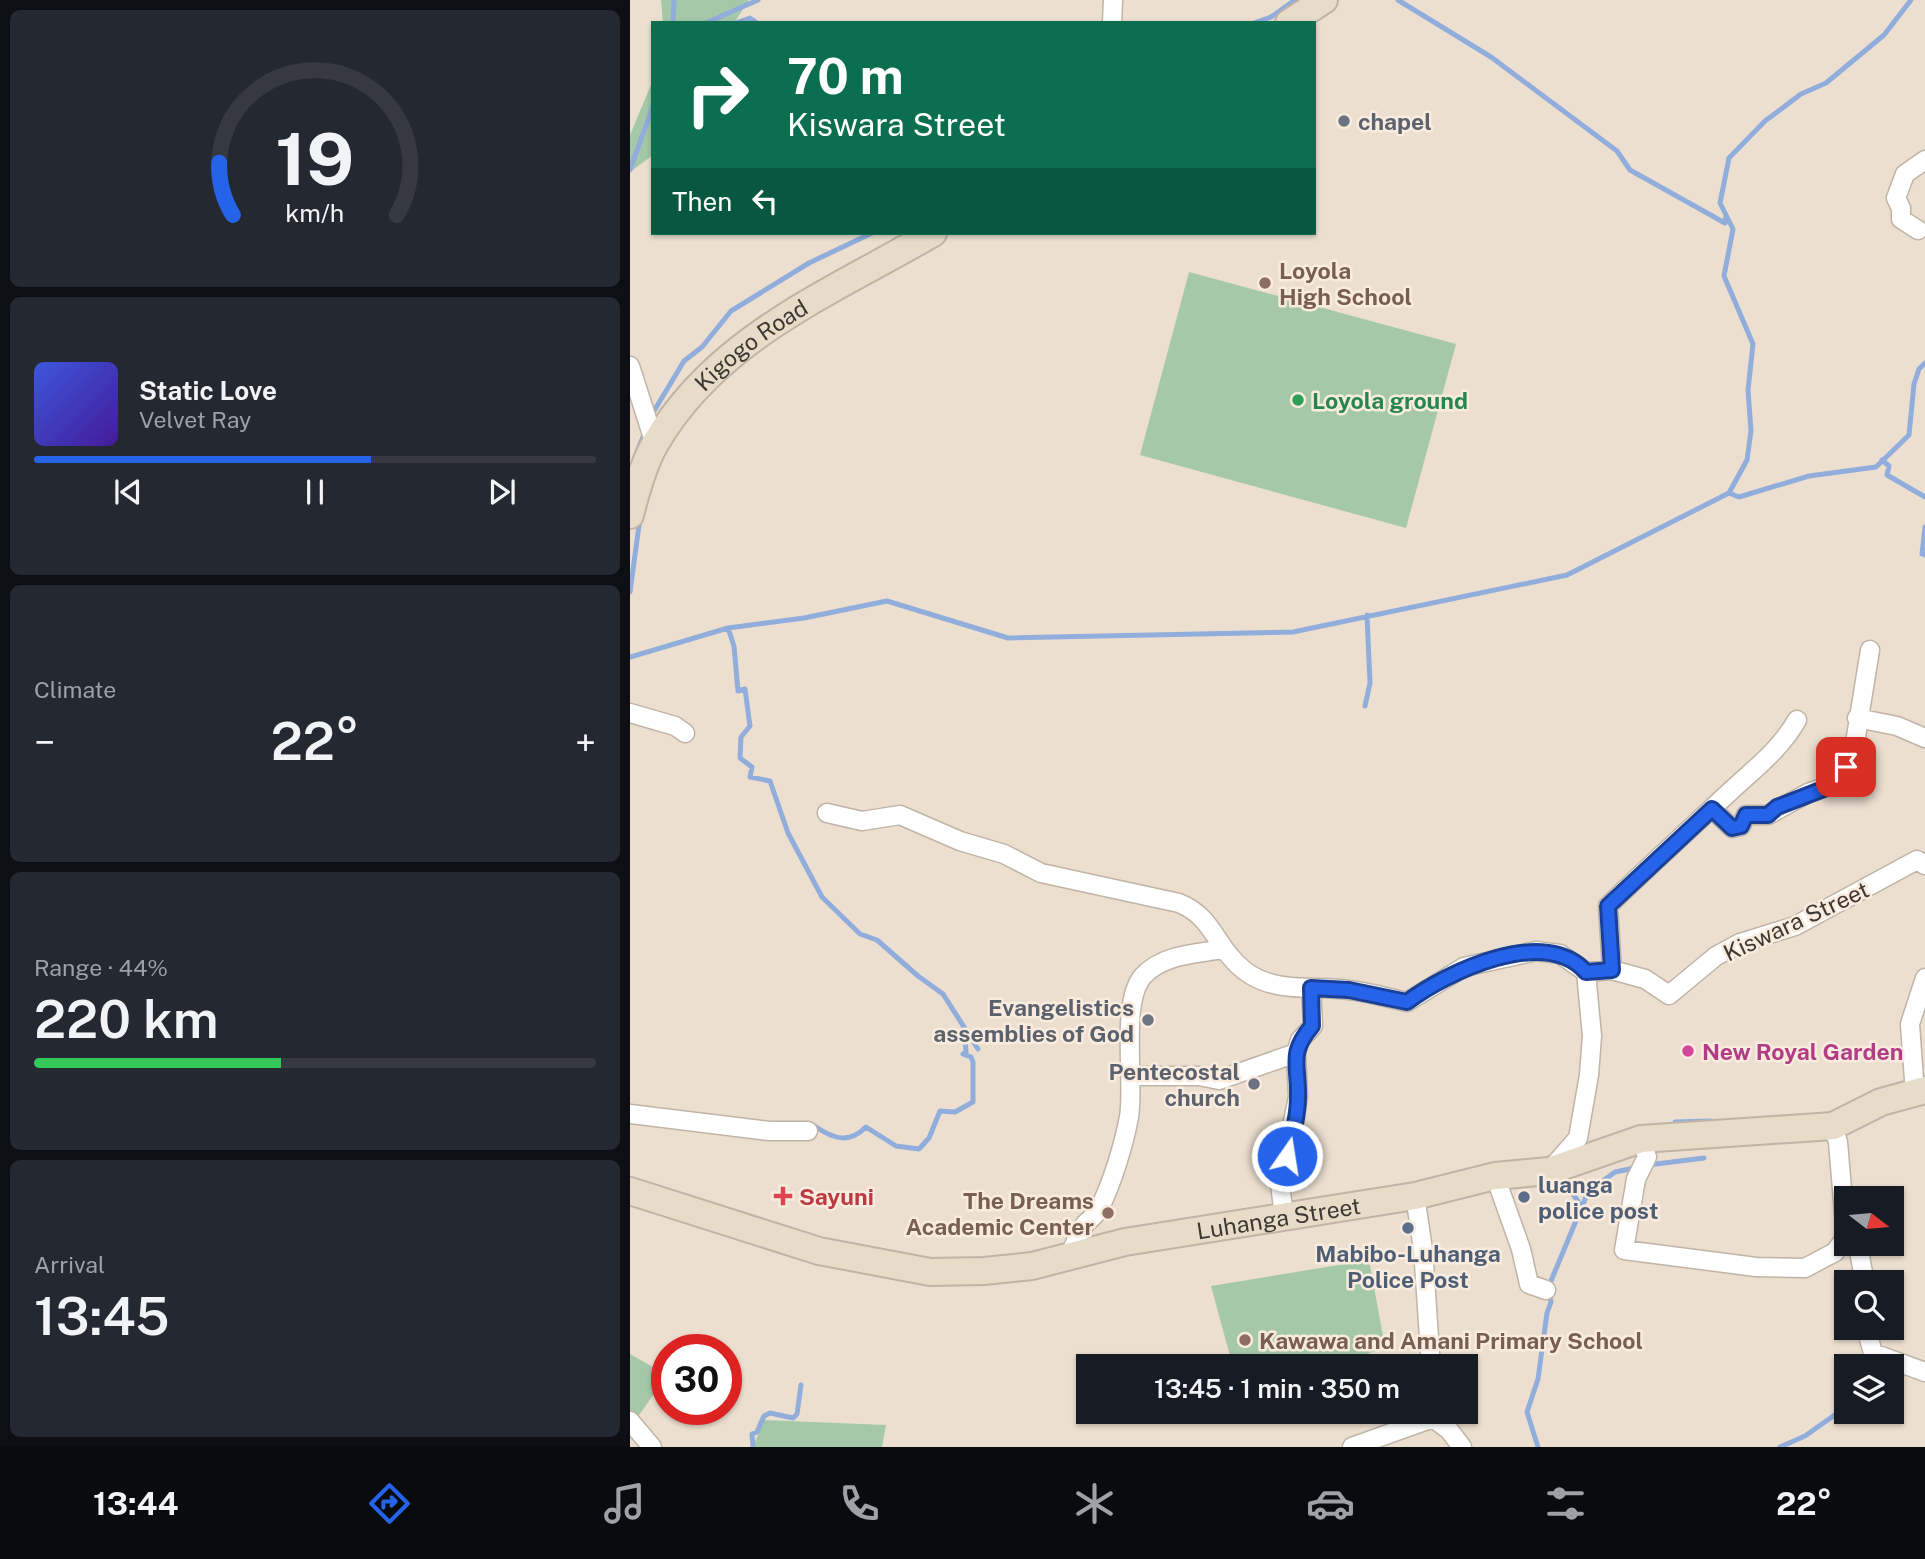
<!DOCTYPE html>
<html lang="en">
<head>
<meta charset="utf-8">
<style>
	body { margin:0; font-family:"Public Sans",sans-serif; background:#242831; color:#f1f3f6; height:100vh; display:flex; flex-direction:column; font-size:26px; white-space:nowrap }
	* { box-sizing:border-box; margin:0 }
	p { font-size:23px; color:#9ea1a6 }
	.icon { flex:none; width:38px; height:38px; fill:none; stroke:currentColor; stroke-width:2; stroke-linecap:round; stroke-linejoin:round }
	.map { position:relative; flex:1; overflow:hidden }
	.drawer { display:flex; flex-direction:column; gap:10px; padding:10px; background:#0d0f14; width:630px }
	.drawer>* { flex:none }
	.guide { position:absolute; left:21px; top:21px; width:665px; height:214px; border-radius:0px; box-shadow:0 2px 5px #0004; background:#0b6e4f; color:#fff; overflow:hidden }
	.needle { width:46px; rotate:106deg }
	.buttons { position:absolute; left:1204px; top:1186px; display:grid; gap:14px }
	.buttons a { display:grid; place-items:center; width:70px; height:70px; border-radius:0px; background:#171b24; box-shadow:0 2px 5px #0004; font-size:35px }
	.speed { position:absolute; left:21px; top:1334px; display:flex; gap:14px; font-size:35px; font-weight:700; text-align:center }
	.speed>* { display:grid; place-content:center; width:91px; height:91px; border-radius:50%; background:#171b24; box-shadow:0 2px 5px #0004; line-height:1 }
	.speed .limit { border:10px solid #d22; background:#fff; color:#111 }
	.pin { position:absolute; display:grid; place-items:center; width:60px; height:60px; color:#fff; margin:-30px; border-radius:14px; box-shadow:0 4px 10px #0006 }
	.me { position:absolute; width:77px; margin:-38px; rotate:13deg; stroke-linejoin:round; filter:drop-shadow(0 0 5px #0008) }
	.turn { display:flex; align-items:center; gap:24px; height:147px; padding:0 21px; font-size:32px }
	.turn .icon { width:91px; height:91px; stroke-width:2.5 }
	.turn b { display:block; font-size:49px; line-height:60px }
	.then { display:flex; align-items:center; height:66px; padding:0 21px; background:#0003; gap:14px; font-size:26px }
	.big { font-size:52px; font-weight:600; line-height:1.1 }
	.drawer .card { flex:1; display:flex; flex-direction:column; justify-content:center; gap:10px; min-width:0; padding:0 24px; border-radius:10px; background:#242831 }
	.drawer .dial { align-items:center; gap:0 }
	.dial svg { height:182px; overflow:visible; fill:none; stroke:#363941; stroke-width:7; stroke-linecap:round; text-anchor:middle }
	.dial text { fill:#f1f3f6; stroke:none }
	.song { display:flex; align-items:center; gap:21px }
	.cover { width:84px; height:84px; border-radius:10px; background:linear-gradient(135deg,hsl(230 70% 55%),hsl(260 70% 35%)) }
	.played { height:7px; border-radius:4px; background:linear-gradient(90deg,#2563eb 60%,#363941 60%) }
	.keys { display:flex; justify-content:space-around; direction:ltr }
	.heat { display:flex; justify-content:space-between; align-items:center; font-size:38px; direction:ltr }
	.charge { height:10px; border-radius:5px; background:linear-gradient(90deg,#34c759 44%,#363941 0) }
	.trip { position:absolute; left:446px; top:1354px; width:402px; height:70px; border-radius:0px; background:#171b24; box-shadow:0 2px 5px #0004; font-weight:600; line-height:70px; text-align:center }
	.tab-bar { display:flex; height:112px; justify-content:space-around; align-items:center; background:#090b0e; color:#9ea1a6 }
	.tab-bar .icon { width:49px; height:49px }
	.tab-bar .current { color:#2563eb }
	.tab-bar b { font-size:32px; color:#f1f3f6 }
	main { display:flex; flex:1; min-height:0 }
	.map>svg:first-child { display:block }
	.green { fill:#a5c8a9 }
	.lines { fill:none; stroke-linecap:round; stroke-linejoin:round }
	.stream { stroke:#91addb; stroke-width:5 }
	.street-casing { stroke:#c0b4a6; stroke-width:21 }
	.secondary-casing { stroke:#c0b4a6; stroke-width:30 }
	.street { stroke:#fff; stroke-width:18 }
	.secondary { stroke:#e6dcc7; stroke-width:26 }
	.route-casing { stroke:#184099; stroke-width:18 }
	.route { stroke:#2563eb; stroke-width:12 }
	.worship-dot { fill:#6b7280; stroke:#f9ecde; stroke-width:2.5 }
	.education-dot { fill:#8d6e63; stroke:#f9ecde; stroke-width:2.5 }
	.leisure-dot { fill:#2e9e5b; stroke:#f9ecde; stroke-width:2.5 }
	.hotel-dot { fill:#d1479c; stroke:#f9ecde; stroke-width:2.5 }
	.health-dot { fill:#e0444e; stroke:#f9ecde; stroke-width:2.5 }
	.service-dot { fill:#5c6f8a; stroke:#f9ecde; stroke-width:2.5 }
	.labels { text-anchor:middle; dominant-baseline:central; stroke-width:5; stroke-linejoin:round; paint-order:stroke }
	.worship-label { font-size:23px; font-weight:bold; fill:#5b616d; stroke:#f9ecde; text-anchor:end }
	.education-label { font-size:23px; font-weight:bold; fill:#785e54; stroke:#f9ecde; text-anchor:start }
	.street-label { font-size:23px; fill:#3d3832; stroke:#f9ecde }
	.leisure-label { font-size:23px; font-weight:bold; fill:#27864d; stroke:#f9ecde; text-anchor:start }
	.hotel-label { font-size:23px; font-weight:bold; fill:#b23c85; stroke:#f9ecde; text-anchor:start }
	.service-label { font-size:23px; font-weight:bold; fill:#4e5e75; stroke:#f9ecde; text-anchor:start }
	.health-label { font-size:23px; font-weight:bold; fill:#be3a42; stroke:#f9ecde; text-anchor:start }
</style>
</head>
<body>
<main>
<section class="drawer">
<div class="card dial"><svg viewBox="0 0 100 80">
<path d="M14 69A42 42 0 1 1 86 69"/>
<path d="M14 69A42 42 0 0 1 8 46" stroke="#2563eb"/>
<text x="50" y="56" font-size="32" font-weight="700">19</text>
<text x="50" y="72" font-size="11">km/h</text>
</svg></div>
<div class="card">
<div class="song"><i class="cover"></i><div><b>Static Love</b><p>Velvet Ray</p></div></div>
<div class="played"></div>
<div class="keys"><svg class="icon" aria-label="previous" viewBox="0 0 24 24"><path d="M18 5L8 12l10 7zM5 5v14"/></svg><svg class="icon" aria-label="pause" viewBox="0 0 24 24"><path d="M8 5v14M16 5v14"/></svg><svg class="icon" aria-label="next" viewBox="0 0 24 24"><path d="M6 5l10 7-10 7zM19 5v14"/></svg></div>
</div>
<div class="card"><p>Climate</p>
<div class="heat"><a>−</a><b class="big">22°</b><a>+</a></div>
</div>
<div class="card"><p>Range · 44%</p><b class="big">220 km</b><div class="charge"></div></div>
<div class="card"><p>Arrival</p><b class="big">13:45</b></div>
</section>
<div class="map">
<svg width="1295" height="1447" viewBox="0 0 1295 1447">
	<rect width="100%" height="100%" fill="#ecdfd0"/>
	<path class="green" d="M 31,0 L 119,0 L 104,23 L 33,23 Z
		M 23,80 L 23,155 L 0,172 L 0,135 Z
		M 559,272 L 826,344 L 776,528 L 510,455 Z
		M 739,1260 L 755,1347 L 706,1367 L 603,1367 L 581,1286 Z
		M 0,1354 L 23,1367 L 31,1384 L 7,1418 L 0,1412 Z
		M 134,1420 L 256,1425 L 252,1447 L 123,1447 Z"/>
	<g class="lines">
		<path class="stream" d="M 768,0 L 861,57 L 987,151 L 1000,170 L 1095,223 L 1096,215
			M 43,23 L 44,0
			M 76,23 L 128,0
			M 106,23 L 120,18 L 127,23
			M 624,23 L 641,17 L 665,0
			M 0,170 L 23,106
			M 21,416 L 54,361 L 72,347 L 101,311 L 179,263 L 242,233
			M 7,452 L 15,432
			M 1252,460 L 1259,466 L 1257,475 L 1295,497
			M 1099,493 L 1117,460 L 1121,431 L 1118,390 L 1123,344 L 1094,276 L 1103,229 L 1090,203 L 1099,158 L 1135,121 L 1171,94 L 1196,83 L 1254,35 L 1281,0
			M 1295,527 L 1292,554 L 1295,555
			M 0,592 L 10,518
			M 98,628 L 104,646 L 108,691 L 115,689 L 120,726 L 111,737 L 110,758 L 122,767 L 120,777 L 140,781 L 158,833 L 192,897 L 230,934 L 247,940 L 288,976 L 313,994 L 348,1049
			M 0,657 L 98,628 L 174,618 L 257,601 L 378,638 L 663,632 L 937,575 L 1099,493 L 1109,497 L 1179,476 L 1246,467 L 1279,435 L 1284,384 L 1289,369 L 1295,363
			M 735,706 L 740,683 L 737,615
			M 1045,1122 L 1081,1121
			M 186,1127 C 204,1139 219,1144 236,1127 L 266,1146 L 289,1149 L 299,1138 L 310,1111 L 325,1112 L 343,1102 L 343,1062 L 341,1057 L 333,1054 L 336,1052 L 335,1039 L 339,1032
			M 1018,1165 L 1074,1158
			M 931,1176 L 953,1209
			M 1233,1367 L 1233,1363 L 1244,1359
			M 123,1447 L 122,1434 L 127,1432 L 134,1416 L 140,1413 L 163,1418 L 167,1414 L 171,1385
			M 908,1447 L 897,1412 L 908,1379 L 917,1313 L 921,1302 L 918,1288 L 961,1185 L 966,1186 L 985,1172 L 1005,1168
			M 1150,1447 L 1175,1436 L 1216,1407"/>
		<g class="street-casing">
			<path id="street" d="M 482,23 L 483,0
				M 1288,230 L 1271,219 L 1271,208 L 1266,198 L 1275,174 L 1295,160
				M 0,366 L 25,444
				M 0,713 L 45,726 L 55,733
				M 1227,718 L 1267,726 L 1295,738
				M 1082,809 L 1102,828 L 1111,826 L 1116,815 L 1138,815 L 1178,793 L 1201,785 L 1224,749 L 1240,650
				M 197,813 L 232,821 L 270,815 L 330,841 L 374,854 L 411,873 L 549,903 C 584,917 586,949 615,971 C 645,994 684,985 719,990 C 739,992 758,998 777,1002 L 834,967 L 906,951 L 930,954 L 956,972 L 982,970 L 1015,979 L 1039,995 L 1086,956 L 1110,943 L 1165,926 L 1287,860 L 1295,865
				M 982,970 L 978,906 C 1020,865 1063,826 1105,787 C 1128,766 1151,748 1167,720
				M 502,1076 L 569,1076 L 589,1080 L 666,1053
				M 1285,1094 L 1280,1024 L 1295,978
				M 0,1114 L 139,1131 L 178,1131
				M 1011,1139 L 1017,1157 L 1006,1179 L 994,1250 L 1126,1267 L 1175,1268 L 1205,1252 L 1216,1237 L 1208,1142 L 1203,1126
				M 922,1168 L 948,1138 L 959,1075 L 962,1036 L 956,972
				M 865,1176 L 891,1249 L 899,1284 L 916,1290
				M 785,1196 L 793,1249 L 801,1367
				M 654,1216 L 650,1184 L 668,1097 L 666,1053 L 670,1040 L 683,1026 L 681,988
				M 1223,1244 L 1229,1251 L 1235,1283
				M 438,1258 C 444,1247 448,1234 455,1224 C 460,1219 466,1215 469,1209 C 482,1184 494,1144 499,1117 C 505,1081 490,1002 513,976 C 533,954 566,954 593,949
				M 1236,1328 L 1243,1353 L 1295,1372
				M 803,1412 L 803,1418 L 819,1430 L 832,1447
				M 0,1421 L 22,1447
				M 722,1447 L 803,1418"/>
		</g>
		<g class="secondary-casing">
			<g id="secondary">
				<path d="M 659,23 L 694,0"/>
				<path id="s1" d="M 0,515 C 6,491 13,465 25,444 C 86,338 202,292 303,233"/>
				<path id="s2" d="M 0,1191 L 189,1251 L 300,1272 L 354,1271 L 402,1266 L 495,1242 L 785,1196 L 865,1176 L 919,1171 L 1011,1139 L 1203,1126 L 1251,1102 L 1295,1090"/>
			</g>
		</g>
		<use href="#street" class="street"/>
		<use href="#secondary" class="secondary"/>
	</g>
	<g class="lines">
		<g class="route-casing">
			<path id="route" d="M 657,1156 C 662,1137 668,1117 668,1097 C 669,1064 658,1054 682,1026 L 681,988 L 719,990 L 777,1002 C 817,972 915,925 956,972 L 982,970 L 978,906 L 1082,809 L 1102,828 L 1111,826 L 1116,815 L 1138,815 L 1147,807 L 1201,786 L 1216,767"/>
		</g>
		<use href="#route" class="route"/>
	</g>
	<g class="worship-dot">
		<circle cx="714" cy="121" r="7"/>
		<circle cx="518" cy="1020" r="7"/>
		<circle cx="624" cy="1084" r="7"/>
	</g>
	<g class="education-dot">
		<circle cx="635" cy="283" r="7"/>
		<circle cx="478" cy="1213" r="7"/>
		<circle cx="615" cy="1340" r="7"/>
	</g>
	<circle class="leisure-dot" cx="668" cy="400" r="7"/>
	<circle class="hotel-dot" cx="1058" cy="1051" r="7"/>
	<path class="health-dot" d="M149.5 1185.5h7v7h7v7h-7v7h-7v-7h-7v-7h7z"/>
	<g class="service-dot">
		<circle cx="894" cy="1197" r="7"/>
		<circle cx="778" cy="1228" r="7"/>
	</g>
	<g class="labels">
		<g class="worship-label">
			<text x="728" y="121" text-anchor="start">chapel</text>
			<text x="504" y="1007">Evangelistics<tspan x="504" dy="26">assemblies of God</tspan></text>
			<text x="610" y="1071">Pentecostal<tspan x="610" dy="26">church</tspan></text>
		</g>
		<g class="education-label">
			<text x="649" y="270">Loyola<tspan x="649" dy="26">High School</tspan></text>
			<text x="464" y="1200" text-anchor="end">The Dreams<tspan x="464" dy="26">Academic Center</tspan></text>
			<text x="629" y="1340">Kawawa and Amani Primary School</text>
		</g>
		<g class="street-label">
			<text stroke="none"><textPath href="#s1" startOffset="215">Kigogo Road</textPath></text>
			<text transform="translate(1166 921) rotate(-25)">Kiswara Street</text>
			<text stroke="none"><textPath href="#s2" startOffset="665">Luhanga Street</textPath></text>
		</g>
		<g class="leisure-label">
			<text x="682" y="400">Loyola ground</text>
		</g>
		<g class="hotel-label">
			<text x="1072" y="1051">New Royal Garden</text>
		</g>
		<g class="service-label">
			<text x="908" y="1184">luanga<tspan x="908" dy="26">police post</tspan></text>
			<text x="778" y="1253" text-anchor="middle">Mabibo-Luhanga<tspan x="778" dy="26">Police Post</tspan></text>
		</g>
		<g class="health-label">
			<text x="169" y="1196">Sayuni</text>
		</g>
	</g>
</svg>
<div class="buttons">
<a><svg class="needle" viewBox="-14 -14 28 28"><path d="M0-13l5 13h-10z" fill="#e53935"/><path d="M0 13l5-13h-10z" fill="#9ea1a6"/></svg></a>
<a><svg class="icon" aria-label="search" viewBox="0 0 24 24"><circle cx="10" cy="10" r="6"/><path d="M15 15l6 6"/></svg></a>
<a><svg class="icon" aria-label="layers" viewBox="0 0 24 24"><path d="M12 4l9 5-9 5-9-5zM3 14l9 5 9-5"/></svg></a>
</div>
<div class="speed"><div class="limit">30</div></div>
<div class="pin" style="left:1216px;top:767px;background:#d93025"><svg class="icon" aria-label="arrive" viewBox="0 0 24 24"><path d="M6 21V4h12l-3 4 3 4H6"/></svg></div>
<svg class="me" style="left:657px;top:1156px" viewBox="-20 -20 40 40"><circle r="17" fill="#2563eb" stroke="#fff" stroke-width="3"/><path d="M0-11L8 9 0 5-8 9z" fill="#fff"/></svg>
<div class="trip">13:45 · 1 min · 350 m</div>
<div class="guide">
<div class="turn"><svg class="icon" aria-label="right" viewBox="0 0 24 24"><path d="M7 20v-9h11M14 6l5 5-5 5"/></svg><div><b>70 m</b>Kiswara Street</div></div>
<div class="then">Then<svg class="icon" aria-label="left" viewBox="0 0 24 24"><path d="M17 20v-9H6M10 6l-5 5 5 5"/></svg></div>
</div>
</div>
</main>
<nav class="tab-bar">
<b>13:44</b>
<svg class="icon current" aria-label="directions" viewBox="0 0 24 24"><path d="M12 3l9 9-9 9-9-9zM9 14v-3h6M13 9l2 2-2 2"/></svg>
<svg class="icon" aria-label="music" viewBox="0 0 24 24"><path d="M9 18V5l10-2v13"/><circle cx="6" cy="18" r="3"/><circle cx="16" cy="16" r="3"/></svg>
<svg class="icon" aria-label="phone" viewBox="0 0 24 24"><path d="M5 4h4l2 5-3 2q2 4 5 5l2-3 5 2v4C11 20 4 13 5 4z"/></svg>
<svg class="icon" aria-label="climate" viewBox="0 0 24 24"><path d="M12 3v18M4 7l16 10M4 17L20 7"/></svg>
<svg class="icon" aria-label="car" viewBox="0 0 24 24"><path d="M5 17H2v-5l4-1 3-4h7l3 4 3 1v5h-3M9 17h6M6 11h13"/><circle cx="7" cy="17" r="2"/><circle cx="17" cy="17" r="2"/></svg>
<svg class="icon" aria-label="filters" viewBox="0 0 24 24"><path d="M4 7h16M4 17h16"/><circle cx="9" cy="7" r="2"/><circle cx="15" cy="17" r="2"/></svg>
<b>22°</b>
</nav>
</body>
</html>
